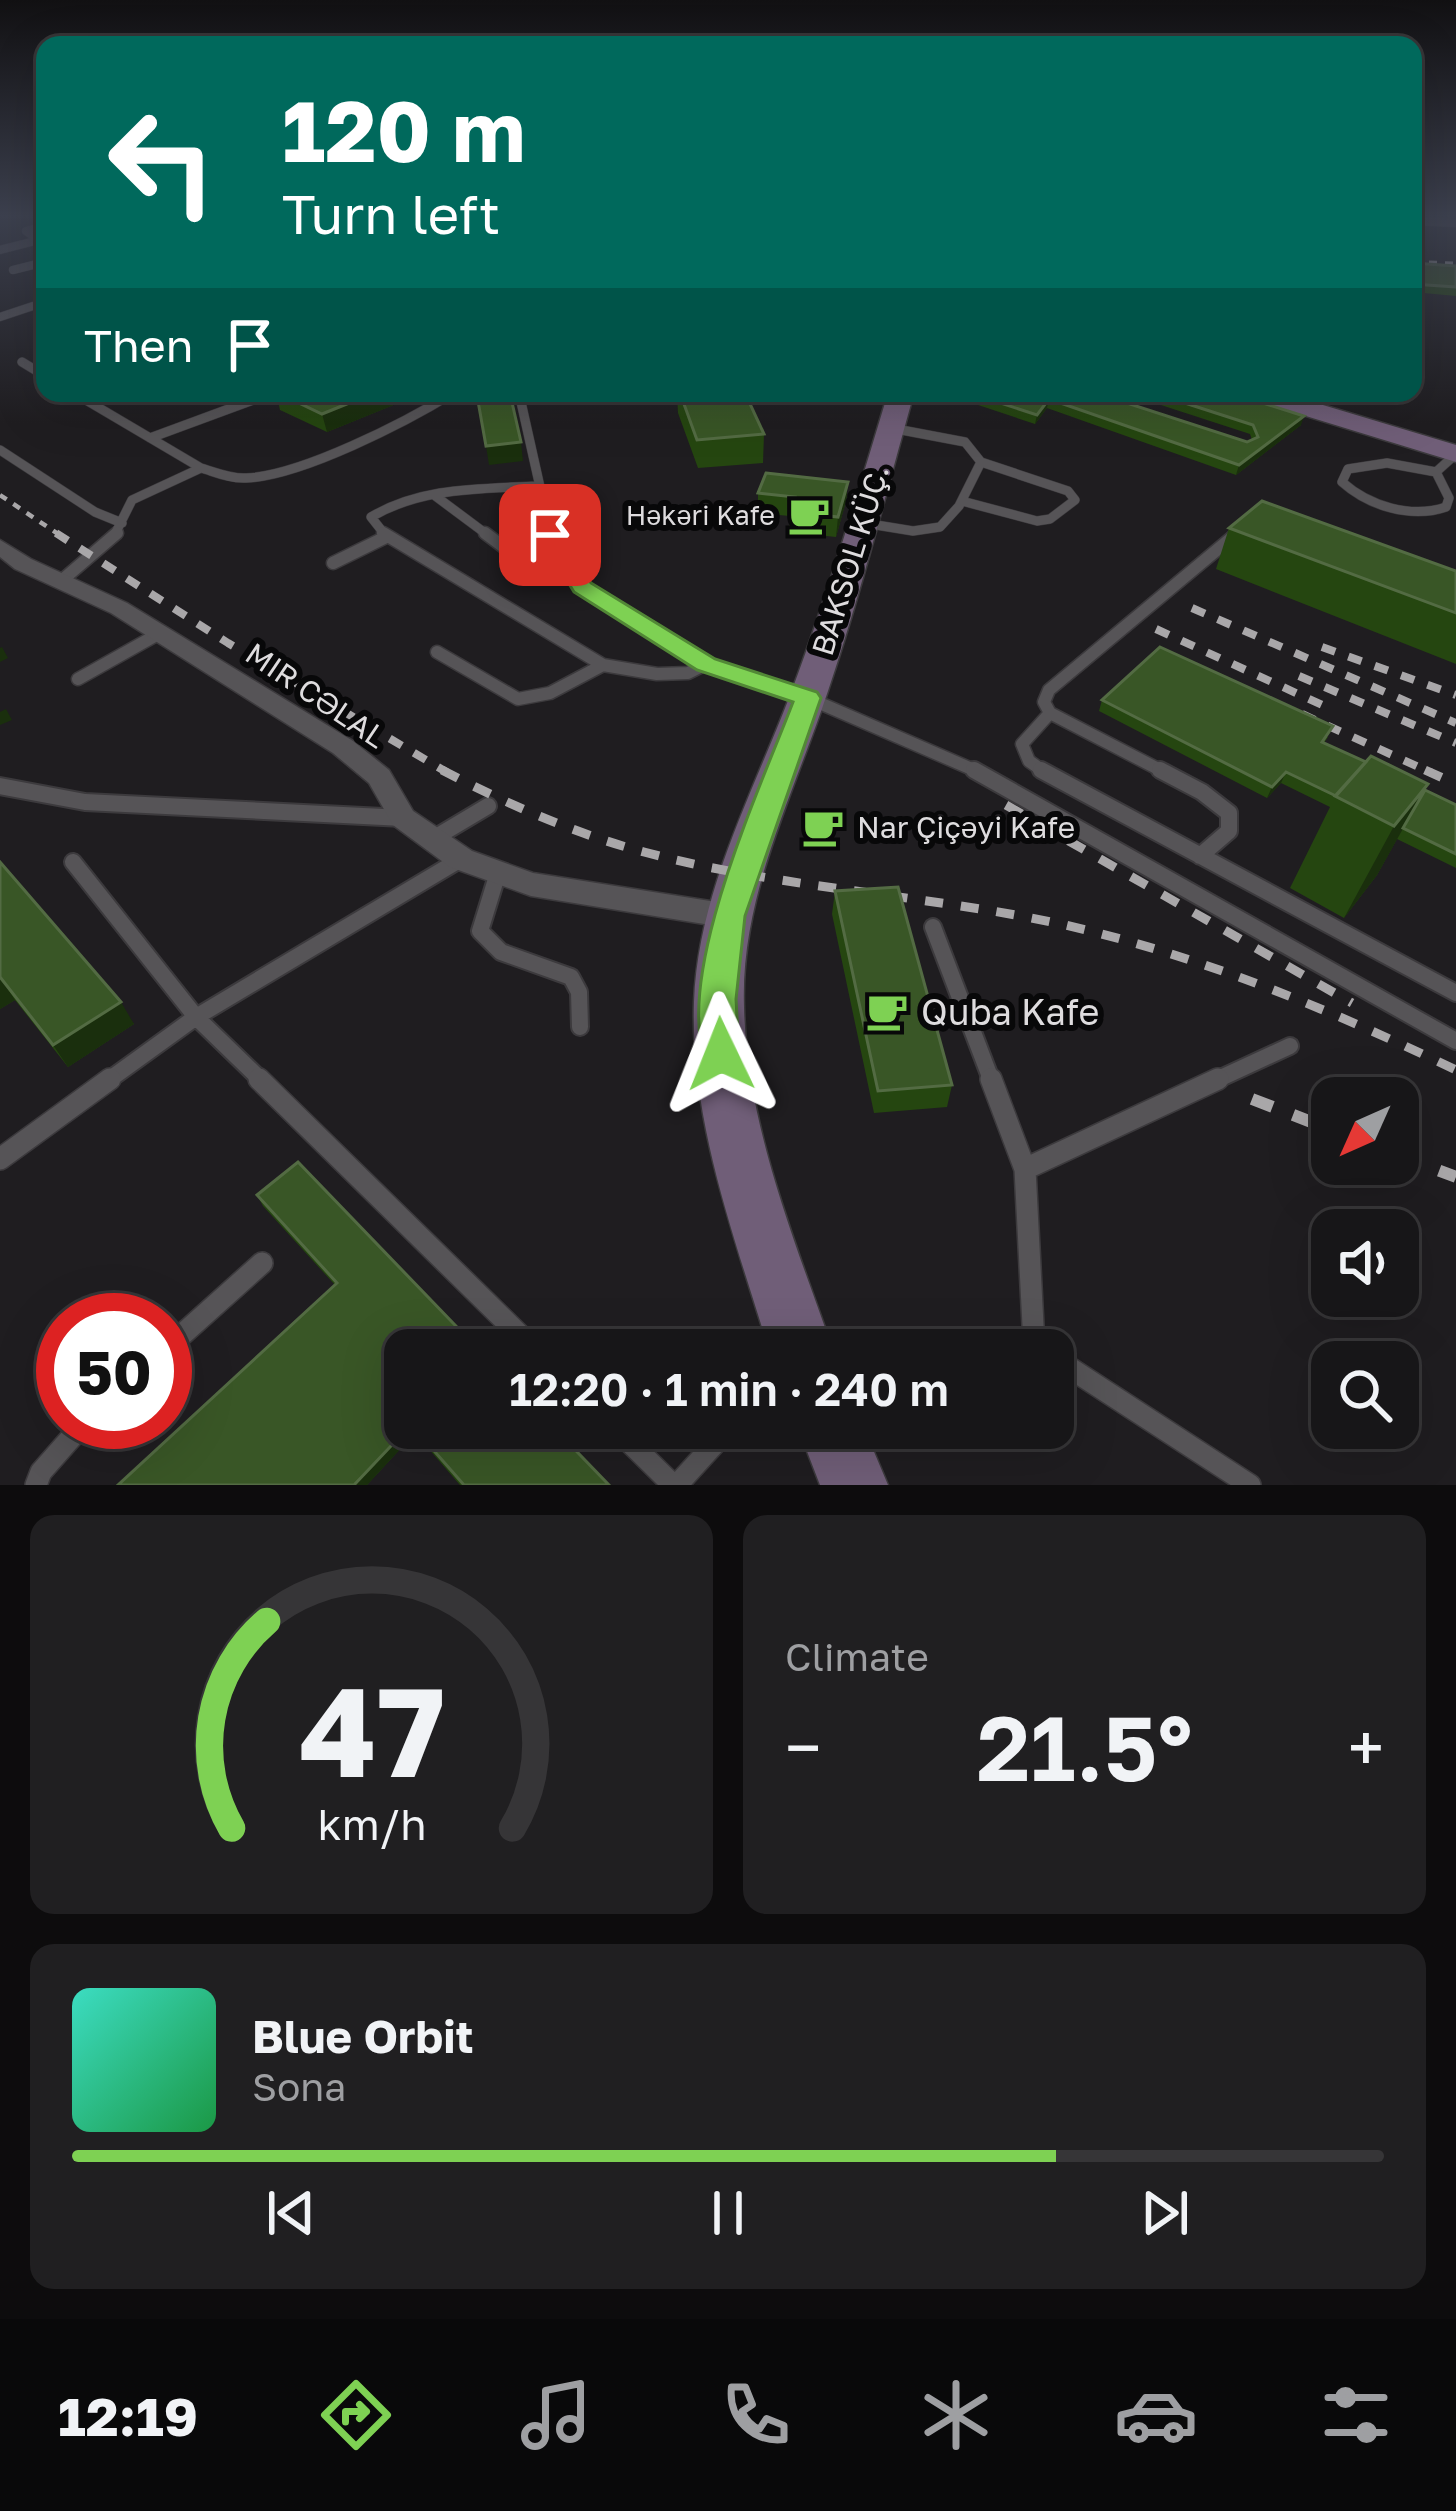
<!DOCTYPE html>
<html lang="en">
<head>
<meta charset="utf-8">
<style>
	body { margin:0; font-family:"Golos Text",sans-serif; background:#201f21; color:#f1f3f6; height:100vh; display:flex; flex-direction:column; font-size:45px; white-space:nowrap }
	* { box-sizing:border-box; margin:0 }
	p { font-size:39px; color:#9e9fa2 }
	.icon { flex:none; width:66px; height:66px; fill:none; stroke:currentColor; stroke-width:2; stroke-linecap:round; stroke-linejoin:round }
	.map { position:relative; height:1485px; overflow:hidden }
	.drawer { display:flex; flex-direction:column; gap:30px; padding:30px; background:#0d0c0d; flex:1 }
	.drawer>* { flex:none }
	.top-card { position:absolute; left:36px; top:36px; width:1386px; height:366px; border-radius:24px; box-shadow:0 12px 48px #0002,0 0 0 3px #363537; background:#00695c; color:#fff; overflow:hidden }
	.needle { width:78px; rotate:225deg }
	.tools { position:absolute; left:1311px; top:1077px; display:grid; gap:24px }
	.tools a { display:grid; place-items:center; width:108px; height:108px; border-radius:24px; background:#171618; box-shadow:0 12px 48px #0002,0 0 0 3px #363537; font-size:60px }
	.speed { position:absolute; left:36px; top:1293px; display:flex; gap:24px; font-size:60px; font-weight:700; text-align:center }
	.speed>* { display:grid; place-content:center; width:156px; height:156px; border-radius:50%; background:#171618; box-shadow:0 12px 48px #0002,0 0 0 3px #363537; line-height:1 }
	.speed .limit { border:18px solid #d22; background:#fff; color:#111 }
	.pin { position:absolute; display:grid; place-items:center; width:102px; height:102px; color:#fff; margin:-51px; border-radius:24px; box-shadow:0 6px 18px #0006 }
	.me { position:absolute; width:132px; margin:-66px; rotate:358deg; stroke-linejoin:round; filter:drop-shadow(0 0 9px #0008) }
	.turn { display:flex; align-items:center; gap:42px; height:252px; padding:0 48px; font-size:54px }
	.turn .icon { width:156px; height:156px; stroke-width:2.5 }
	.turn b { display:block; font-size:84px; line-height:102px }
	.then { display:flex; align-items:center; height:114px; padding:0 48px; background:#0003; gap:24px; font-size:45px }
	.big { font-size:90px; font-weight:600; line-height:1.1 }
	.drawer .card { flex:1; display:flex; flex-direction:column; justify-content:center; gap:18px; min-width:0; padding:0 42px; border-radius:24px; background:#201f21 }
	.drawer .dial { align-items:center; gap:0 }
	.dial svg { height:312px; overflow:visible; fill:none; stroke:#363537; stroke-width:7; stroke-linecap:round; text-anchor:middle }
	.dial text { fill:#f1f3f6; stroke:none }
	.song { display:flex; align-items:center; gap:36px }
	.cover { width:144px; height:144px; border-radius:18px; background:linear-gradient(135deg,hsl(170 70% 55%),hsl(140 70% 35%)) }
	.played { height:12px; border-radius:6px; background:linear-gradient(90deg,#7ed153 75%,#363537 75%) }
	.keys { display:flex; justify-content:space-around; direction:ltr }
	.heat { display:flex; justify-content:space-between; align-items:center; font-size:66px; direction:ltr }
	.drawer .tiles { flex:1; display:grid; gap:30px; grid-template-columns:1fr 1fr }
	.card:last-child { grid-column:span 2 }
	.trip { position:absolute; left:384px; top:1329px; width:690px; height:120px; border-radius:24px; background:#171618; box-shadow:0 12px 48px #0002,0 0 0 3px #363537; font-weight:600; line-height:120px; text-align:center }
	.tabs { display:flex; height:192px; justify-content:space-around; align-items:center; background:#09090a; color:#9e9fa2 }
	.tabs .icon { width:84px; height:84px }
	.tabs .active { color:#7ed153 }
	.tabs b { font-size:54px; color:#f1f3f6 }
	.map>svg:first-child { display:block }
	.lines { fill:none; stroke-linecap:round; stroke-linejoin:round }
	.lane-far4-casing { stroke:#3c3a3d; stroke-width:9 }
	.lane-far3-casing { stroke:#3c3a3d; stroke-width:10 }
	.lane-far2-casing { stroke:#3c3a3d; stroke-width:15 }
	.lane-far1-casing { stroke:#3c3a3d; stroke-width:20 }
	.lane-casing { stroke:#3c3a3d; stroke-width:24 }
	.street-casing { stroke:#3c3a3d; stroke-width:3 }
	.secondary-casing { stroke:#3c3a3d; stroke-width:3 }
	.lane-far4 { stroke:#565457; stroke-width:8 }
	.lane-far3 { stroke:#565457; stroke-width:9 }
	.lane-far2 { stroke:#565457; stroke-width:12 }
	.lane-far1 { stroke:#565457; stroke-width:16 }
	.lane { stroke:#565457; stroke-width:21 }
	.street { fill:#565457; fill-rule:evenodd }
	.secondary { fill:#705e78; fill-rule:evenodd }
	.rail-far3 { stroke:#a9a7a9; stroke-width:4.5; stroke-dasharray:8 8; stroke-linecap:butt }
	.rail-far2 { stroke:#a9a7a9; stroke-width:8; stroke-dasharray:14 14; stroke-linecap:butt }
	.rail-far1 { stroke:#a9a7a9; stroke-width:9; stroke-dasharray:18 18; stroke-linecap:butt }
	.rail { stroke:#a9a7a9; stroke-width:12; stroke-dasharray:22 22; stroke-linecap:butt }
	.wall { fill:#254610 }
	.shaded-wall { fill:#1a2f0d }
	.building { fill:#395626; stroke:#536b43; stroke-width:3 }
	.route { fill:#7ed153; stroke:#528836; stroke-width:3 }
	.labels { text-anchor:middle; dominant-baseline:central; stroke-width:12; stroke-linejoin:round; paint-order:stroke }
	.far-poi-label { font-size:27px; fill:#dedcde; stroke:#080809; text-anchor:end }
	.street-label { font-size:30px; fill:#dedcde; stroke:#080809 }
	.poi-label { font-size:30px; fill:#dedcde; stroke:#080809; text-anchor:start }
	.near-poi-label { font-size:36px; fill:#dedcde; stroke:#080809; text-anchor:start }
</style>
</head>
<body>
<div class="map">
<svg width="1456" height="1485" viewBox="0 0 1456 1485">
	<rect width="100%" height="100%" fill="#1f1d20"/>
	<g class="lines">
		<g class="lane-far4-casing">
			<path id="lane-far4" d="M 1413,221 L 1456,223
				M 45,226 L 26,231 L 45,244
				M 0,250 L 39,240
				M 13,270 L 45,262
				M 0,317 L 33,306"/>
		</g>
		<g class="lane-far3-casing">
			<path id="lane-far3" d="M 22,362 L 45,376
				M 74,393 L 201,468 L 132,500 L 114,536
				M 519,393 L 551,536
				M 150,438 L 272,393
				M 0,450 L 95,512 L 122,523
				M 1387,463 L 1436,472 L 1449,498 L 1446,507 C 1411,519 1369,506 1342,482 L 1348,469 Z
				M 201,468 C 215,472 231,479 246,478 C 301,476 406,422 453,393
				M 1436,472 L 1456,454
				M 434,495 L 489,536
				M 962,501 L 1037,521 L 1050,519 L 1075,500 L 1068,491 L 981,462
				M 864,523 L 913,531 L 940,527 L 959,506 L 981,462 L 965,442 L 891,428
				M 386,536 L 371,517 C 422,487 479,489 536,486"/>
		</g>
		<g class="lane-far2-casing">
			<path id="lane-far2" d="M 383,533 L 603,665 L 657,674 L 688,673 L 706,664
				M 485,533 L 517,557 L 559,556
				M 550,533 L 582,587 L 706,664 L 808,698 L 981,773
				M 333,563 L 386,537
				M 60,582 L 117,533
				M 437,652 L 518,699 L 550,693 L 603,665
				M 78,679 L 160,633
				M 1046,773 L 1029,761 L 1022,744 L 1050,713
				M 1166,773 L 1050,713 L 1044,702 L 1049,690 L 1236,534"/>
		</g>
		<g class="lane-far1-casing">
			<path id="lane-far1" d="M 974,770 L 1456,1041
				M 1041,770 L 1456,993
				M 1160,770 L 1202,792 L 1229,813 L 1229,831 L 1200,856
				M 0,786 L 85,802 L 403,818
				M 431,840 L 488,806
				M 73,862 L 196,1017 L 263,1082
				M 497,876 L 480,931 L 501,952 L 571,977 L 579,992 L 580,1027
				M 933,927 L 992,1082
				M 106,1082 L 196,1017 L 461,859
				M 1212,1082 L 1290,1046"/>
		</g>
		<g class="lane-casing">
			<path id="lane" d="M 259,1079 L 535,1350
				M 991,1079 L 1025,1169 L 1034,1345
				M 0,1159 L 110,1079
				M 1025,1169 L 1218,1079
				M 165,1350 L 262,1263
				M 990,1350 L 1037,1347
				M 1053,1357 L 1250,1485
				M 615,1428 L 673,1485
				M 36,1485 L 41,1472 L 85,1422
				M 677,1485 L 729,1428"/>
		</g>
		<g class="street-casing">
			<path id="street" d="M 0,540 L 31,559 L 127,603 L 353,741 L 389,770 L 413,811 L 472,851 L 533,873 L 729,904 L 740,907 L 745,916 L 740,925 L 729,928 L 531,896 L 450,867 L 393,825 L 369,783 L 333,753 L 111,613 L 15,569 L 0,557 Z"/>
		</g>
		<g class="secondary-casing">
			<path id="secondary" d="M 888,393 L 914,393 C 886,493 861,593 828,691 C 794,794 740,896 744,1007 C 747,1126 794,1239 833,1350 L 769,1350 C 735,1238 690,1121 694,1002 C 698,894 751,797 789,698 C 827,598 857,495 888,393 Z
				M 1243,393 L 1283,393 L 1456,445 L 1456,462 L 1247,398 Z
				M 798,1428 L 864,1428 L 888,1485 L 820,1485 Z"/>
		</g>
		<use href="#lane-far4" class="lane-far4"/>
		<use href="#lane-far3" class="lane-far3"/>
		<use href="#lane-far2" class="lane-far2"/>
		<use href="#lane-far1" class="lane-far1"/>
		<use href="#lane" class="lane"/>
		<use href="#street" class="street"/>
		<use href="#secondary" class="secondary"/>
		<path class="rail-far3" d="M 1413,262 L 1456,264
			M 0,495 L 61,536"/>
		<path class="rail-far2" d="M 56,533 L 228,643 L 448,773
			M 1192,608 L 1456,723
			M 1156,629 L 1331,709
			M 1322,647 L 1456,695
			M 1299,676 L 1456,743
			M 1302,714 L 1432,773"/>
		<path class="rail-far1" d="M 442,770 C 507,804 573,833 644,852 C 779,888 919,894 1056,923 C 1196,954 1327,1008 1456,1070
			M 1425,770 L 1456,784
			M 1006,805 L 1352,1003"/>
		<path class="rail" d="M 1252,1099 L 1332,1130
			M 1398,1155 L 1456,1177"/>
	</g>
	<path class="wall" d="M 1413,263 L 1456,266 L 1456,296 L 1413,292 Z
		M 276,393 L 423,393 L 327,432 L 280,410 Z
		M 677,393 L 745,393 L 764,434 L 763,463 L 698,468 L 678,413 Z
		M 948,393 L 1096,393 L 1247,442 L 1252,440 L 1250,434 L 1124,393 L 1231,393 L 1301,425 L 1236,475 L 1047,408 L 1035,424 L 948,395 Z
		M 848,482 L 846,501 L 836,537 L 789,532 L 790,516 L 758,513 L 758,493 Z
		M 1229,528 L 1456,571 L 1456,664 L 1216,569 Z
		M 1102,700 L 1328,737 L 1324,743 L 1456,805 L 1456,868 L 1397,839 L 1377,875 L 1344,918 L 1290,888 L 1330,807 L 1281,783 L 1267,798 L 1099,711 Z
		M 0,862 L 134,1024 L 68,1067 L 15,1000 L 0,1009 Z
		M 835,891 L 952,1085 L 947,1107 L 874,1113 L 832,914 Z
		M 298,1162 L 479,1350 L 405,1350 L 405,1428 L 554,1428 L 609,1485 L 460,1485 L 415,1433 L 367,1485 L 118,1485 L 335,1285 L 263,1206 L 257,1195 Z"/>
	<path class="shaded-wall" d="M 374,393 L 423,393 L 327,432 L 322,414 Z
		M 1049,399 L 1047,408 L 1035,424 L 1037,415 Z
		M 1304,416 L 1301,425 L 1236,475 L 1239,465 Z
		M 521,442 L 523,461 L 489,465 L 486,446 Z
		M 848,482 L 846,501 L 836,537 L 838,517 Z
		M 2,647 L 8,658 L 0,662 L 0,648 Z
		M 6,709 L 12,720 L 0,725 L 0,712 Z
		M 1286,772 L 1281,783 L 1267,798 L 1272,787 Z
		M 1428,784 L 1377,875 L 1344,918 L 1394,826 Z
		M 0,977 L 15,1000 L 0,1009 Z
		M 121,1002 L 134,1024 L 68,1067 L 53,1045 Z
		M 408,1428 L 413,1428 L 415,1433 L 367,1485 L 354,1485 Z"/>
	<path class="building" d="M 1413,263 L 1456,266 L 1456,287 L 1413,284 Z
		M 278,393 L 374,393 L 322,414 Z
		M 680,393 L 745,393 L 764,434 L 697,440 Z
		M 970,393 L 1096,393 L 1247,442 L 1258,437 L 1253,425 L 1154,393 L 1231,393 L 1304,416 L 1239,465 L 1049,399 L 1037,415 Z
		M 511,398 L 521,442 L 486,446 L 478,401 Z
		M 766,473 L 848,482 L 838,517 L 790,511 L 795,497 L 758,493 Z
		M 1262,501 L 1456,571 L 1456,613 L 1229,528 Z
		M 1160,647 L 1333,726 L 1322,742 L 1366,762 L 1336,796 L 1286,772 L 1272,787 L 1102,700 Z
		M 1371,756 L 1428,784 L 1394,826 L 1335,796 Z
		M 1425,790 L 1456,805 L 1456,854 L 1403,828 Z
		M 0,862 L 121,1002 L 53,1045 L 0,977 Z
		M 898,887 L 952,1085 L 878,1091 L 835,891 Z
		M 298,1162 L 479,1350 L 405,1350 L 405,1428 L 408,1428 L 354,1485 L 118,1485 L 337,1283 L 257,1195 Z
		M 414,1428 L 554,1428 L 609,1485 L 464,1485 Z"/>
	<linearGradient id="sky" x2="0" y2="1"><stop stop-color="#111012"/><stop offset="0.51" stop-color="#3c404e"/><stop offset="1" stop-color="#3c404e" stop-opacity="0"/></linearGradient>
	<rect width="1456" height="423" fill="url(#sky)"/>
	<path class="route" d="M 550,528 L 558,530 L 591,583 L 715,659 L 817,692 L 821,698 L 745,916 L 736,999 L 739,1054 L 734,1065 L 721,1070 L 708,1065 C 669,983 762,784 793,702 L 697,670 L 574,592 L 539,535 Z"/>
	<defs>
		<g id="cafe-bare" transform="scale(3.24)"><path d="M-5.5-4.5H6V0H3Q3 3.5 0 3.5H-2.5Q-5.5 3.5-5.5 0ZM3-3.2v2h1.7v-2ZM-6 4.5H4V6H-6Z" fill="#7ed153" stroke="#080809" stroke-width="2.5" paint-order="stroke"/></g>
	</defs>
	<g fill-rule="evenodd">
		<use href="#cafe-bare" x="809" y="515"/>
		<use href="#cafe-bare" x="823" y="827"/>
		<use href="#cafe-bare" x="887" y="1011"/>
	</g>
	<g class="labels">
		<g class="far-poi-label">
			<text x="775" y="515">Həkəri Kafe</text>
		</g>
		<g class="street-label">
			<text transform="translate(850 560) rotate(-73)">BAKSOL KÜÇ.</text>
			<text transform="translate(316 695) rotate(34)">MIR CƏLAL</text>
		</g>
		<g class="poi-label">
			<text x="857" y="827">Nar Çiçəyi Kafe</text>
		</g>
		<g class="near-poi-label">
			<text x="921" y="1011">Quba Kafe</text>
		</g>
	</g>
</svg>
<div class="tools">
<a><svg class="needle" viewBox="-14 -14 28 28"><path d="M0-13l5 13h-10z" fill="#e53935"/><path d="M0 13l5-13h-10z" fill="#9e9fa2"/></svg></a>
<a><svg class="icon" aria-label="sound" viewBox="0 0 24 24"><path d="M4 9h4l5-4v14l-5-4H4zM17 9q2 3 0 6"/></svg></a>
<a><svg class="icon" aria-label="search" viewBox="0 0 24 24"><circle cx="10" cy="10" r="6"/><path d="M15 15l6 6"/></svg></a>
</div>
<div class="speed"><div class="limit">50</div></div>
<div class="pin" style="left:550px;top:535px;background:#d93025"><svg class="icon" aria-label="arrive" viewBox="0 0 24 24"><path d="M6 21V4h12l-3 4 3 4H6"/></svg></div>
<svg class="me" style="left:721px;top:1054px" viewBox="-20 -20 40 40"><path d="M0-17L14 15 0 8-14 15z" fill="#7ed153" stroke="#fff" stroke-width="4"/></svg>
<div class="trip">12:20 · 1 min · 240 m</div>
<div class="top-card">
<div class="turn"><svg class="icon" aria-label="left" viewBox="0 0 24 24"><path d="M17 20v-9H6M10 6l-5 5 5 5"/></svg><div><b>120 m</b>Turn left</div></div>
<div class="then">Then<svg class="icon" aria-label="arrive" viewBox="0 0 24 24"><path d="M6 21V4h12l-3 4 3 4H6"/></svg></div>
</div>
</div>
<section class="drawer">
<div class="tiles">
<div class="card dial"><svg viewBox="0 0 100 80">
<path d="M14 69A42 42 0 1 1 86 69"/>
<path d="M14 69A42 42 0 0 1 23 16" stroke="#7ed153"/>
<text x="50" y="56" font-size="32" font-weight="700">47</text>
<text x="50" y="72" font-size="11">km/h</text>
</svg></div>
<div class="card"><p>Climate</p>
<div class="heat"><a>−</a><b class="big">21.5°</b><a>+</a></div>
</div>
<div class="card">
<div class="song"><i class="cover"></i><div><b>Blue Orbit</b><p>Sona</p></div></div>
<div class="played"></div>
<div class="keys"><svg class="icon" aria-label="previous" viewBox="0 0 24 24"><path d="M18 5L8 12l10 7zM5 5v14"/></svg><svg class="icon" aria-label="pause" viewBox="0 0 24 24"><path d="M8 5v14M16 5v14"/></svg><svg class="icon" aria-label="next" viewBox="0 0 24 24"><path d="M6 5l10 7-10 7zM19 5v14"/></svg></div>
</div>
</div>
</section>
<nav class="tabs">
<b>12:19</b>
<svg class="icon active" aria-label="directions" viewBox="0 0 24 24"><path d="M12 3l9 9-9 9-9-9zM9 14v-3h6M13 9l2 2-2 2"/></svg>
<svg class="icon" aria-label="music" viewBox="0 0 24 24"><path d="M9 18V5l10-2v13"/><circle cx="6" cy="18" r="3"/><circle cx="16" cy="16" r="3"/></svg>
<svg class="icon" aria-label="phone" viewBox="0 0 24 24"><path d="M5 4h4l2 5-3 2q2 4 5 5l2-3 5 2v4C11 20 4 13 5 4z"/></svg>
<svg class="icon" aria-label="climate" viewBox="0 0 24 24"><path d="M12 3v18M4 7l16 10M4 17L20 7"/></svg>
<svg class="icon" aria-label="car" viewBox="0 0 24 24"><path d="M5 17H2v-5l4-1 3-4h7l3 4 3 1v5h-3M9 17h6M6 11h13"/><circle cx="7" cy="17" r="2"/><circle cx="17" cy="17" r="2"/></svg>
<svg class="icon" aria-label="filters" viewBox="0 0 24 24"><path d="M4 7h16M4 17h16"/><circle cx="9" cy="7" r="2"/><circle cx="15" cy="17" r="2"/></svg>
</nav>
</body>
</html>
